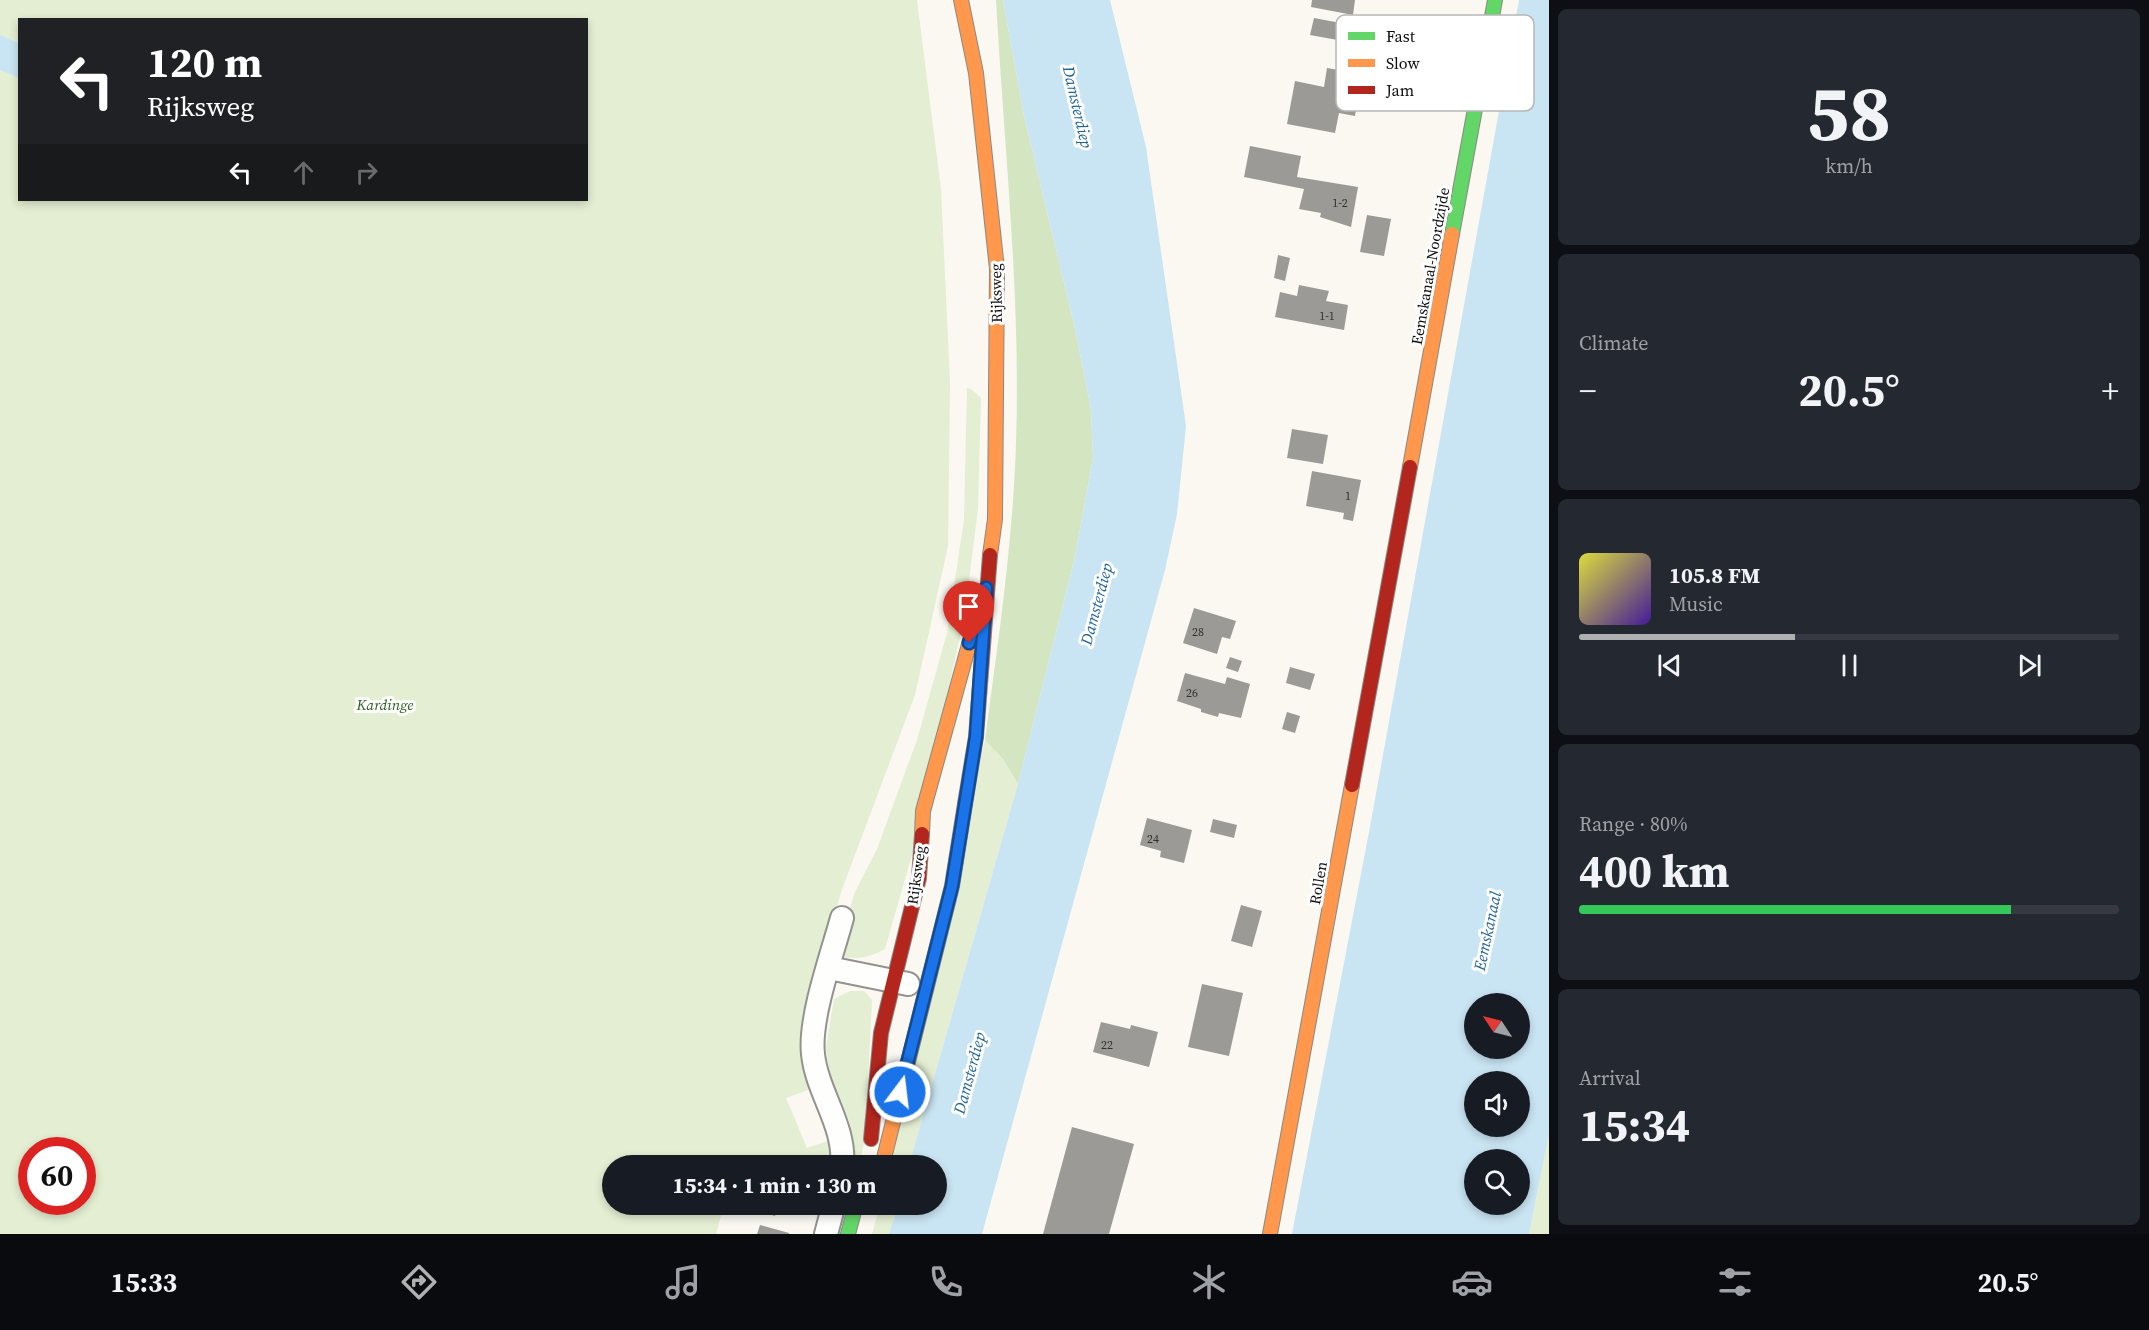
<!DOCTYPE html>
<html lang="en">
<head>
<meta charset="utf-8">
<style>
	body { margin:0; font-family:"Source Serif 4",serif; background:#242831; color:#f1f3f6; height:100vh; display:flex; flex-direction:column; font-size:22px; white-space:nowrap }
	* { box-sizing:border-box; margin:0 }
	p { font-size:20px; color:#9ea1a6 }
	.icon { flex:none; width:33px; height:33px; fill:none; stroke:currentColor; stroke-width:2; stroke-linecap:round; stroke-linejoin:round }
	.map { position:relative; flex:1; overflow:hidden }
	.sheet { display:flex; flex-direction:column; gap:9px; padding:9px; background:#0d0f14; width:600px }
	.sheet>* { flex:none }
	.guide { position:absolute; left:18px; top:18px; width:570px; height:183px; border-radius:0px; box-shadow:0 3px 9px #0003; background:#202124; color:#fff; overflow:hidden }
	.needle { width:39px; rotate:305deg }
	.tools { position:absolute; left:1464px; top:993px; display:grid; gap:12px }
	.tools a { display:grid; place-items:center; width:66px; height:66px; border-radius:50%; background:#171b24; box-shadow:0 3px 9px #0003; font-size:30px }
	.speed { position:absolute; left:18px; top:1137px; display:flex; gap:12px; font-size:30px; font-weight:700; text-align:center }
	.speed>* { display:grid; place-content:center; width:78px; height:78px; border-radius:50%; background:#171b24; box-shadow:0 3px 9px #0003; line-height:1 }
	.speed .limit { border:9px solid #d22; background:#fff; color:#111 }
	.pin { position:absolute; display:grid; place-items:center; width:51px; height:51px; color:#fff; margin:-62px -26px; border-radius:50% 50% 50% 0; rotate:-45deg; box-shadow:0 0 6px #0007 }
	.pin .icon { rotate:45deg }
	.me { position:absolute; width:66px; margin:-33px; rotate:15deg; stroke-linejoin:round; filter:drop-shadow(0 0 4px #0008) }
	.turn { display:flex; align-items:center; gap:21px; height:126px; padding:0 30px; font-size:27px }
	.turn .icon { width:78px; height:78px; stroke-width:2.5 }
	.turn b { display:block; font-size:42px; line-height:51px }
	.lanes { display:flex; align-items:center; height:57px; padding:0 30px; background:#0003; justify-content:center; gap:30px; direction:ltr }
	.lanes .off { opacity:.35 }
	.big { font-size:45px; font-weight:700; line-height:1.1 }
	.sheet .widget { flex:1; display:flex; flex-direction:column; justify-content:center; gap:9px; min-width:0; padding:0 21px; border-radius:9px; background:#242831 }
	.sheet .dial { align-items:center; gap:0 }
	.dial b { font-size:78px; line-height:1 }
	.song { display:flex; align-items:center; gap:18px }
	.cover { width:72px; height:72px; border-radius:9px; background:linear-gradient(135deg,hsl(60 70% 55%),hsl(260 70% 35%)) }
	.played { height:6px; border-radius:3px; background:linear-gradient(90deg,#afb0b1 40%,#363941 40%) }
	.keys { display:flex; justify-content:space-around; direction:ltr }
	.heat { display:flex; justify-content:space-between; align-items:center; font-size:33px; direction:ltr }
	.charge { height:9px; border-radius:4px; background:linear-gradient(90deg,#34c759 80%,#363941 0) }
	.trip { position:absolute; left:602px; top:1155px; width:345px; height:60px; border-radius:30px; background:#171b24; box-shadow:0 3px 9px #0003; font-weight:700; line-height:60px; text-align:center }
	.dock { display:flex; height:96px; justify-content:space-around; align-items:center; background:#090b0e; color:#9ea1a6 }
	.dock .icon { width:42px; height:42px }
	.dock .on { color:#afb0b1 }
	.dock b { font-size:27px; color:#f1f3f6 }
	main { display:flex; flex:1; min-height:0 }
	.map>svg:first-child { display:block }
	.green { fill:#e3eed2; fill-rule:evenodd }
	.forest { fill:#d4e5c1 }
	.water { fill:#c9e4f2; fill-rule:evenodd }
	.building { fill:#9c9a97 }
	.lines { fill:none; stroke-linecap:round; stroke-linejoin:round }
	.street-casing { stroke:#93928f; stroke-width:26 }
	.fast-casing { stroke:#8a8986; stroke-width:16 }
	.slow-casing { stroke:#8a8986; stroke-width:16 }
	.jam-casing { stroke:#8a8986; stroke-width:16 }
	.street { stroke:#fefefd; stroke-width:22 }
	.fast { stroke:#63d668; stroke-width:14 }
	.slow { stroke:#ff974d; stroke-width:14 }
	.jam { stroke:#b3261e; stroke-width:14 }
	.route-casing { stroke:#114b97; stroke-width:15 }
	.route { stroke:#1a73e8; stroke-width:10 }
	.labels { text-anchor:middle; dominant-baseline:central; stroke-width:6; stroke-linejoin:round; paint-order:stroke }
	.number-label { font-size:12px; fill:#30302f }
	.street-label { font-size:15px; fill:#0c0c0c; stroke:#fff }
	.park-label { font-size:15px; font-style:italic; fill:#2e6021; stroke:#fff }
	.water-label { font-size:16px; font-style:italic; fill:#1e6296; stroke:#fff }
	.key { fill:#fff; stroke:#b6b6b6; stroke-width:1.5 }
	.key-label { font-size:16px; fill:#0c0c0c }
</style>
</head>
<body>
<main>
<div class="map">
<svg width="1549" height="1234" viewBox="0 0 1549 1234">
	<rect width="100%" height="100%" fill="#faf8f1"/>
	<path class="green" d="M 0,0 L 917,0 L 941,189 L 950,383 L 948,546 L 915,695 L 841,892 L 800,1039 L 808,1090 L 786,1098 L 807,1148 L 828,1141 L 831,1165 L 612,1166 L 612,1204 L 724,1205 L 716,1234 L 0,1234 L 0,70 L 19,78 L 20,200 L 586,200 L 586,20 L 20,20 L 19,43 L 0,35 ZM 32,1150 L 82,1150 L 82,1202 L 32,1202 Z
		M 967,388 L 971,389 L 981,398 L 978,508 L 965,613 L 914,848 L 885,949 C 868,958 857,960 838,956 L 854,894 L 877,849 L 917,740 L 947,633 L 964,520 Z
		M 985,740 L 1003,759 L 1018,784 L 909,1165 L 890,1166 Z
		M 850,991 L 864,991 L 872,1000 L 865,1139 L 861,1157 L 854,1155 L 850,1123 L 830,1074 L 826,1047 L 834,999 Z
		M 1549,1133 L 1549,1234 L 1529,1234 Z
		M 880,1205 L 898,1205 L 889,1234 L 872,1234 Z"/>
	<path class="forest" d="M 996,0 L 1003,0 L 1024,116 L 1074,324 L 1091,409 L 1093,458 L 1075,557 L 1018,784 L 1003,759 L 985,740 C 998,642 1013,542 1016,443 C 1021,295 1004,148 996,0 Z"/>
	<path class="water" d="M 1003,0 L 1110,0 L 1146,147 L 1186,426 L 1177,514 L 1165,570 L 982,1234 L 889,1234 L 898,1205 L 936,1204 L 936,1166 L 909,1165 L 1018,784 L 1075,557 L 1093,458 L 1091,409 L 1074,324 L 1024,116 Z
		M 1519,0 L 1549,0 L 1549,1134 L 1529,1234 L 1292,1234 L 1370,827 ZM 1474,1004 L 1520,1004 L 1520,1048 L 1474,1048 ZM 1474,1082 L 1520,1082 L 1520,1126 L 1474,1126 ZM 1474,1160 L 1520,1160 L 1520,1204 L 1474,1204 Z
		M 0,35 L 19,43 L 19,78 L 0,70 Z"/>
	<path class="building" d="M 1312,0 L 1355,0 L 1353,15 L 1311,7 Z
		M 1314,18 L 1346,24 L 1343,41 L 1310,35 Z
		M 1327,68 L 1362,74 L 1355,116 L 1339,113 L 1335,133 L 1287,124 L 1295,81 L 1324,87 Z
		M 1250,146 L 1301,156 L 1297,177 L 1358,187 L 1351,227 L 1320,217 L 1321,213 L 1299,209 L 1304,189 L 1244,177 Z
		M 1367,215 L 1391,219 L 1384,256 L 1360,252 Z
		M 1278,255 L 1290,258 L 1285,281 L 1274,278 Z
		M 1299,285 L 1329,291 L 1326,301 L 1348,305 L 1344,330 L 1275,317 L 1280,292 L 1297,296 Z
		M 1292,429 L 1328,435 L 1323,464 L 1287,458 Z
		M 1312,471 L 1361,480 L 1353,521 L 1343,519 L 1344,513 L 1306,506 Z
		M 1194,608 L 1236,621 L 1230,639 L 1222,637 L 1217,654 L 1183,643 Z
		M 1230,657 L 1242,661 L 1238,672 L 1226,668 Z
		M 1290,667 L 1315,674 L 1310,690 L 1286,683 Z
		M 1185,673 L 1225,684 L 1227,677 L 1250,684 L 1241,718 L 1219,713 L 1218,717 L 1201,712 L 1201,709 L 1177,701 Z
		M 1287,712 L 1300,716 L 1295,733 L 1282,729 Z
		M 1147,818 L 1192,830 L 1184,863 L 1160,857 L 1161,851 L 1140,845 Z
		M 1213,819 L 1237,825 L 1234,838 L 1210,832 Z
		M 1241,905 L 1262,911 L 1252,947 L 1231,941 Z
		M 1202,984 L 1243,993 L 1229,1056 L 1188,1047 Z
		M 1101,1022 L 1130,1029 L 1131,1025 L 1158,1032 L 1149,1067 L 1093,1052 Z
		M 1072,1127 L 1134,1144 L 1109,1234 L 1043,1234 Z
		M 750,1204 L 778,1204 L 775,1216 L 749,1208 Z
		M 760,1225 L 789,1233 L 789,1234 L 757,1234 Z"/>
	<g class="lines">
		<g class="street-casing">
			<path id="street" d="M 842,918 C 832,955 809,1018 813,1054 C 817,1093 846,1126 842,1166
				M 829,968 L 908,984
				M 826,1234 L 834,1204"/>
		</g>
		<g class="fast-casing">
			<path id="fast" d="M 1452,234 L 1495,0
				M 848,1234 L 856,1204"/>
		</g>
		<g class="slow-casing">
			<path id="slow" d="M 961,0 L 976,73 L 997,269 L 995,519 L 990,555
				M 1410,467 L 1452,234
				M 922,834 L 923,811 L 970,641
				M 882,1166 L 952,886 L 965,804
				M 1270,1234 L 1352,785"/>
		</g>
		<g class="jam-casing">
			<path id="jam" d="M 1352,785 L 1410,467
				M 965,804 L 976,737 L 990,555
				M 871,1139 L 881,1033 L 919,878 L 922,834"/>
		</g>
		<use href="#street" class="street"/>
		<use href="#fast" class="fast"/>
		<use href="#slow" class="slow"/>
		<use href="#jam" class="jam"/>
	</g>
	<g class="lines">
		<g class="route-casing">
			<path id="route" d="M 900,1092 L 952,886 L 976,737 L 986,588 L 969,643"/>
		</g>
		<use href="#route" class="route"/>
	</g>
	<g class="labels">
		<g class="number-label">
			<text x="1340" y="203">1-2</text>
			<text x="1327" y="316">1-1</text>
			<text x="1348" y="496">1</text>
			<text x="1198" y="632">28</text>
			<text x="1192" y="693">26</text>
			<text x="1153" y="839">24</text>
			<text x="1107" y="1045">22</text>
		</g>
		<g class="street-label">
			<text transform="translate(1430 266) rotate(-80)">Eemskanaal-Noordzijde</text>
			<text transform="translate(996 293) rotate(-91)">Rijksweg</text>
			<text transform="translate(916 875) rotate(-82)">Rijksweg</text>
			<text transform="translate(1318 883) rotate(-80)">Rollen</text>
		</g>
		<g class="park-label">
			<text x="385" y="704">Kardinge</text>
		</g>
		<g class="water-label">
			<text transform="translate(1078 107) rotate(77)">Damsterdiep</text>
			<text transform="translate(1096 604) rotate(-75)">Damsterdiep</text>
			<text transform="translate(1487 931) rotate(-78)">Eemskanaal</text>
			<text transform="translate(969 1073) rotate(-75)">Damsterdiep</text>
		</g>
	</g>
	<rect x="1336" y="15" width="198" height="96" rx="9" class="key"/>
	<rect x="1348" y="32" width="27" height="8" fill="#63d668"/>
	<rect x="1348" y="59" width="27" height="8" fill="#ff974d"/>
	<rect x="1348" y="86" width="27" height="8" fill="#b3261e"/>
	<g class="key-label">
		<text x="1386" y="42">Fast</text>
		<text x="1386" y="69">Slow</text>
		<text x="1386" y="96">Jam</text>
	</g>
</svg>
<div class="tools">
<a><svg class="needle" viewBox="-14 -14 28 28"><path d="M0-13l5 13h-10z" fill="#e53935"/><path d="M0 13l5-13h-10z" fill="#9ea1a6"/></svg></a>
<a><svg class="icon" aria-label="sound" viewBox="0 0 24 24"><path d="M4 9h4l5-4v14l-5-4H4zM17 9q2 3 0 6"/></svg></a>
<a><svg class="icon" aria-label="search" viewBox="0 0 24 24"><circle cx="10" cy="10" r="6"/><path d="M15 15l6 6"/></svg></a>
</div>
<div class="speed"><div class="limit">60</div></div>
<div class="pin" style="left:969px;top:643px;background:#d93025"><svg class="icon" aria-label="arrive" viewBox="0 0 24 24"><path d="M6 21V4h12l-3 4 3 4H6"/></svg></div>
<svg class="me" style="left:900px;top:1092px" viewBox="-20 -20 40 40"><circle r="17" fill="#1a73e8" stroke="#fff" stroke-width="3"/><path d="M0-11L8 9 0 5-8 9z" fill="#fff"/></svg>
<div class="trip">15:34 · 1 min · 130 m</div>
<div class="guide">
<div class="turn"><svg class="icon" aria-label="left" viewBox="0 0 24 24"><path d="M17 20v-9H6M10 6l-5 5 5 5"/></svg><div><b>120 m</b>Rijksweg</div></div>
<div class="lanes"><svg class="icon" aria-label="left" viewBox="0 0 24 24"><path d="M17 20v-9H6M10 6l-5 5 5 5"/></svg><svg class="icon off" aria-label="ahead" viewBox="0 0 24 24"><path d="M12 20V5M6 11l6-6 6 6"/></svg><svg class="icon off" aria-label="right" viewBox="0 0 24 24"><path d="M7 20v-9h11M14 6l5 5-5 5"/></svg></div>
</div>
</div>
<section class="sheet">
<div class="widget dial"><b>58</b><p>km/h</p></div>
<div class="widget"><p>Climate</p>
<div class="heat"><a>−</a><b class="big">20.5°</b><a>+</a></div>
</div>
<div class="widget">
<div class="song"><i class="cover"></i><div><b>105.8 FM</b><p>Music</p></div></div>
<div class="played"></div>
<div class="keys"><svg class="icon" aria-label="previous" viewBox="0 0 24 24"><path d="M18 5L8 12l10 7zM5 5v14"/></svg><svg class="icon" aria-label="pause" viewBox="0 0 24 24"><path d="M8 5v14M16 5v14"/></svg><svg class="icon" aria-label="next" viewBox="0 0 24 24"><path d="M6 5l10 7-10 7zM19 5v14"/></svg></div>
</div>
<div class="widget"><p>Range · 80%</p><b class="big">400 km</b><div class="charge"></div></div>
<div class="widget"><p>Arrival</p><b class="big">15:34</b></div>
</section>
</main>
<nav class="dock">
<b>15:33</b>
<svg class="icon on" aria-label="directions" viewBox="0 0 24 24"><path d="M12 3l9 9-9 9-9-9zM9 14v-3h6M13 9l2 2-2 2"/></svg>
<svg class="icon" aria-label="music" viewBox="0 0 24 24"><path d="M9 18V5l10-2v13"/><circle cx="6" cy="18" r="3"/><circle cx="16" cy="16" r="3"/></svg>
<svg class="icon" aria-label="phone" viewBox="0 0 24 24"><path d="M5 4h4l2 5-3 2q2 4 5 5l2-3 5 2v4C11 20 4 13 5 4z"/></svg>
<svg class="icon" aria-label="climate" viewBox="0 0 24 24"><path d="M12 3v18M4 7l16 10M4 17L20 7"/></svg>
<svg class="icon" aria-label="car" viewBox="0 0 24 24"><path d="M5 17H2v-5l4-1 3-4h7l3 4 3 1v5h-3M9 17h6M6 11h13"/><circle cx="7" cy="17" r="2"/><circle cx="17" cy="17" r="2"/></svg>
<svg class="icon" aria-label="filters" viewBox="0 0 24 24"><path d="M4 7h16M4 17h16"/><circle cx="9" cy="7" r="2"/><circle cx="15" cy="17" r="2"/></svg>
<b>20.5°</b>
</nav>
</body>
</html>
